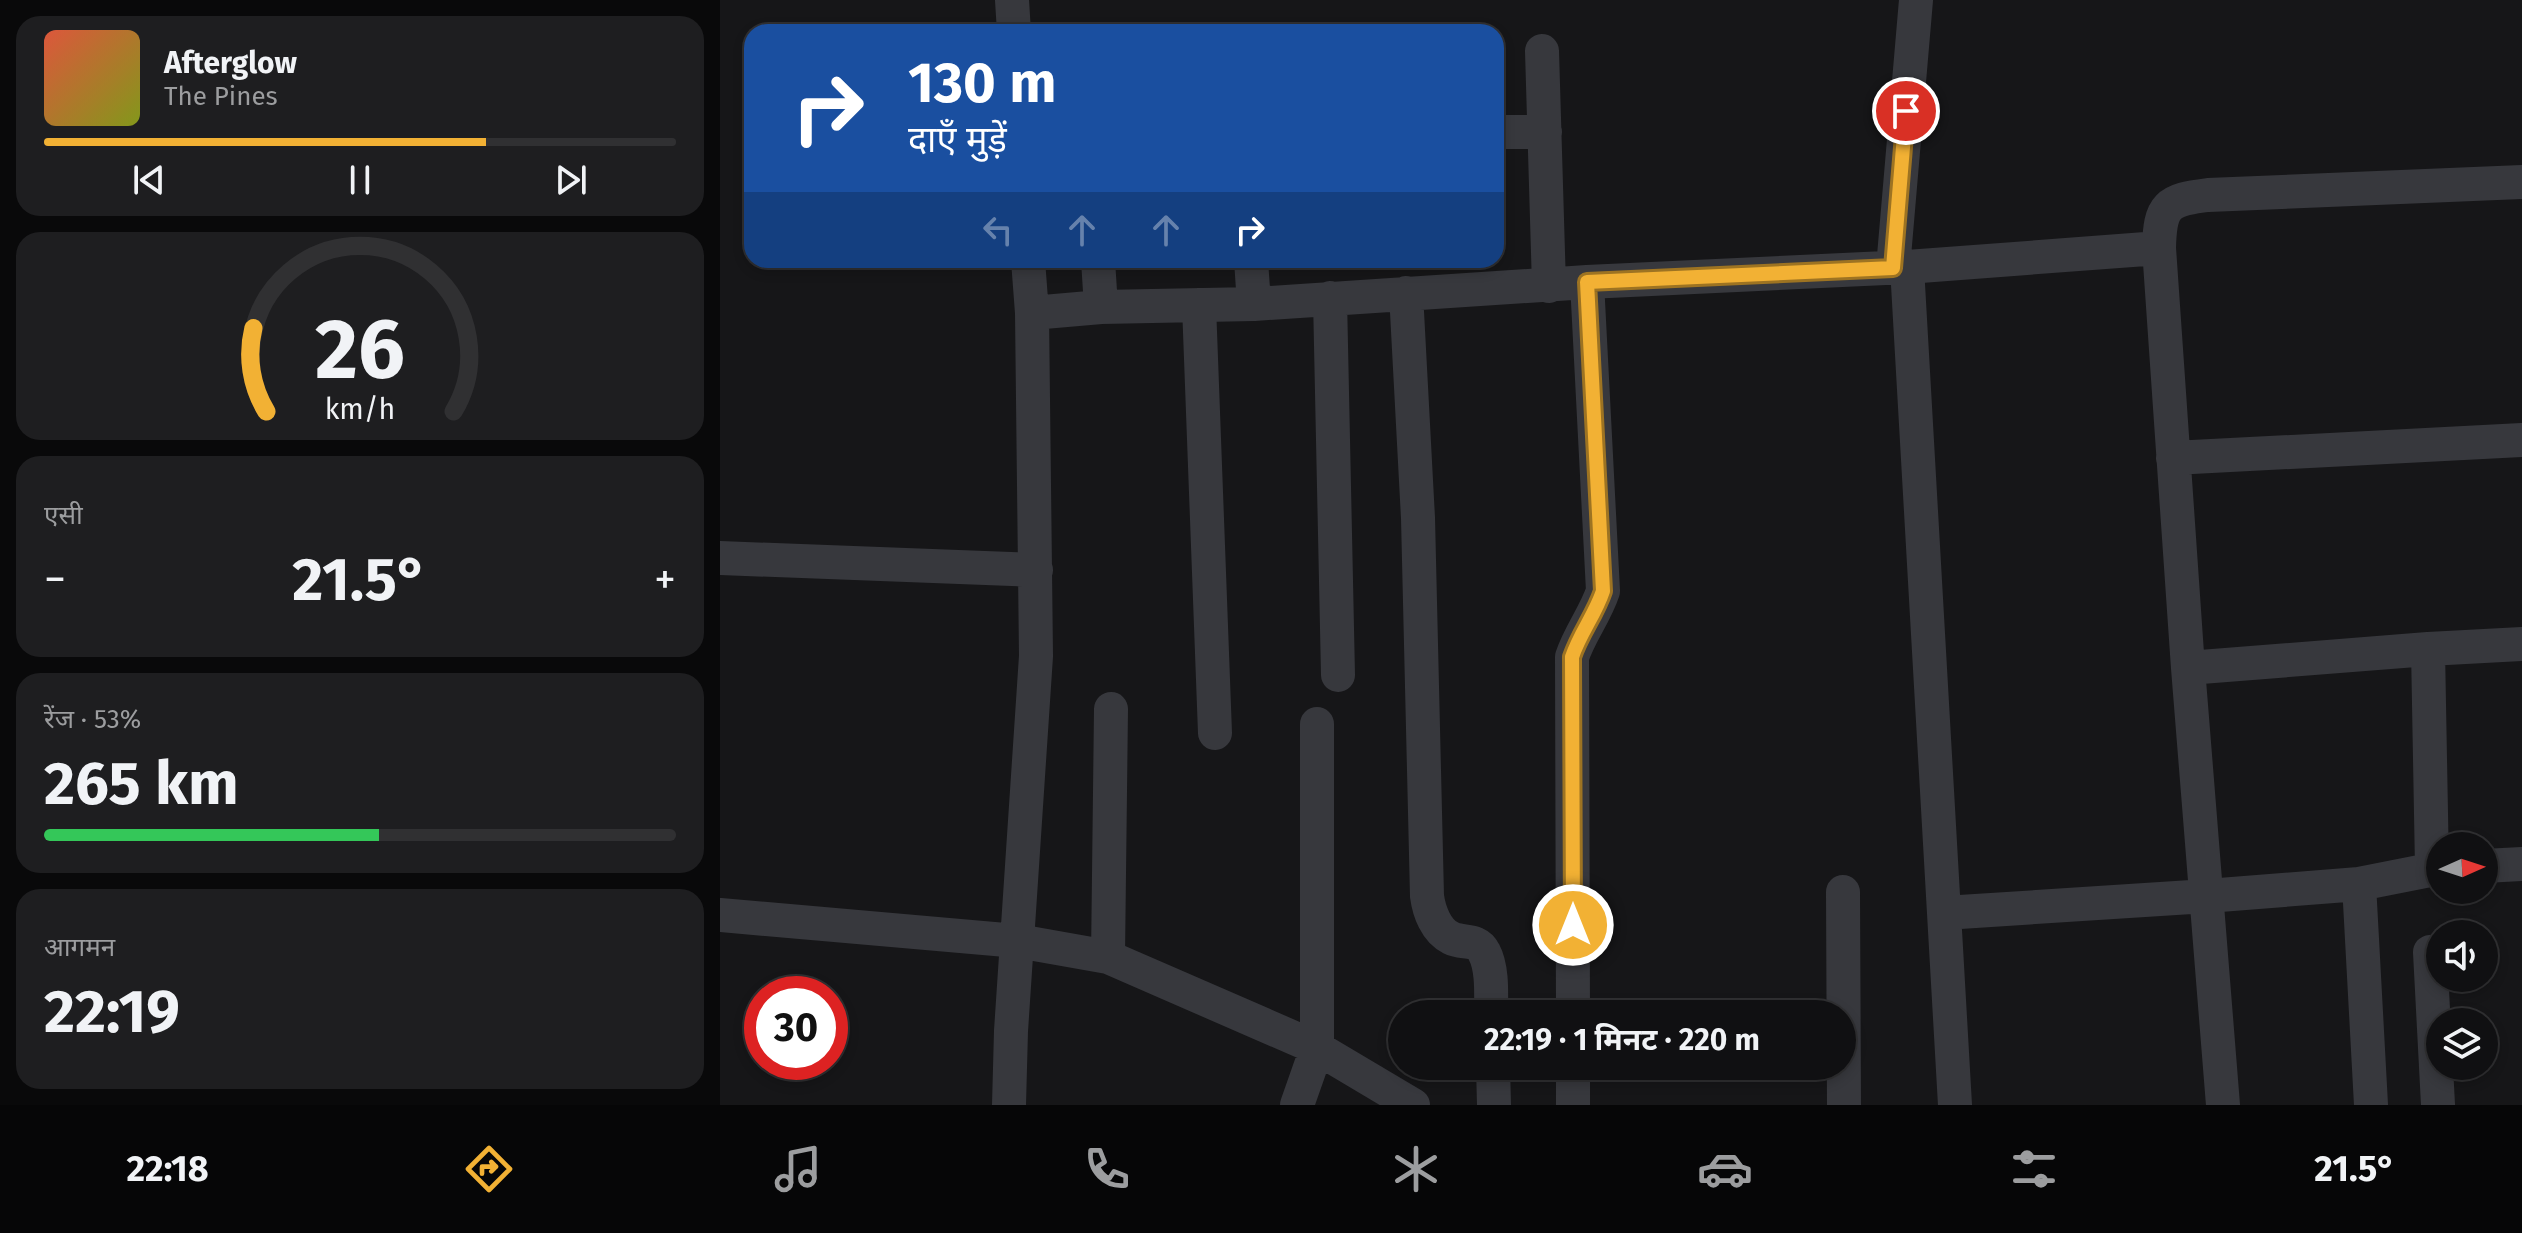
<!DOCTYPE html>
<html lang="hi">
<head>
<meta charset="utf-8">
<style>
	body { margin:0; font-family:"Fira Sans","Noto Sans Devanagari",sans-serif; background:#1e1e20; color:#f1f3f6; height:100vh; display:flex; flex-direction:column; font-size:30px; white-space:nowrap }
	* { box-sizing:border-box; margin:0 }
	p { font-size:26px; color:#9c9d9f }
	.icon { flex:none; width:44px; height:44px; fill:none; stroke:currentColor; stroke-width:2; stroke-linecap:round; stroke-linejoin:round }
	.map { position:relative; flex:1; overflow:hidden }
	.details { display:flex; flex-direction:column; gap:16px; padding:16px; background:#09090a; width:720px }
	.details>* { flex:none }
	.banner { position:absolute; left:24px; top:24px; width:760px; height:244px; border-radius:24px; box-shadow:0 4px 12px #0003,0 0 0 2px #303032; background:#1a4fa0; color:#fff; overflow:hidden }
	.needle { width:52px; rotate:87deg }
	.controls { position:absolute; left:1706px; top:832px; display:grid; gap:16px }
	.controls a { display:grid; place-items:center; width:72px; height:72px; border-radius:50%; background:#101012; box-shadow:0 4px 12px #0003,0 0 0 2px #303032; font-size:40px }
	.speed { position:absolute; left:24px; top:976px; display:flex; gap:16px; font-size:40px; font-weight:700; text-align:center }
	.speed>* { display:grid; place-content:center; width:104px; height:104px; border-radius:50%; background:#101012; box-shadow:0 4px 12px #0003,0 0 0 2px #303032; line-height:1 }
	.speed .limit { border:12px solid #d22; background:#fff; color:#111 }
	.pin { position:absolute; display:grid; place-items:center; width:68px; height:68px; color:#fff; margin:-34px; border:4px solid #fff; border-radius:50%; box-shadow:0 2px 8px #0007 }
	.me { position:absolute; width:88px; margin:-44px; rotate:0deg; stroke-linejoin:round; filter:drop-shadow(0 0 6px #0008) }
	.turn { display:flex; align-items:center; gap:28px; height:168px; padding:0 32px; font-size:36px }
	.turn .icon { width:104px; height:104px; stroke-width:2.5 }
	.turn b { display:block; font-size:56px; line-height:68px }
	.lanes { display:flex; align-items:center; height:76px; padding:0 32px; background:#0003; justify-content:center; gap:40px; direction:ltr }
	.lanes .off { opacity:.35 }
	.big { font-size:60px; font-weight:700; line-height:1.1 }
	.details .tile { flex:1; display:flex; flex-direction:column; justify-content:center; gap:12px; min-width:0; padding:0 28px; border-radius:24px; background:#1e1e20 }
	.details .dial { align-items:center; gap:0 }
	.dial svg { height:208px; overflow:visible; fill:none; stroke:#303032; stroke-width:7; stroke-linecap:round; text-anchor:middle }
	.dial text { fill:#f1f3f6; stroke:none }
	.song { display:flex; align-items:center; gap:24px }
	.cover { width:96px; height:96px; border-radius:12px; background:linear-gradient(135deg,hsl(10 70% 55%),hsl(70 70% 35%)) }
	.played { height:8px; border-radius:4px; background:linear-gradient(90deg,#f2b134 70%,#303032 70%) }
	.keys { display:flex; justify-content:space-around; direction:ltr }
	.heat { display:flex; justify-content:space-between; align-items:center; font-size:44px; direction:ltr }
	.charge { height:12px; border-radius:6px; background:linear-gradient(90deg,#34c759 53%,#303032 0) }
	.trip { position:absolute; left:668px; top:1000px; width:468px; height:80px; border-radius:40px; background:#101012; box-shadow:0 4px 12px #0003,0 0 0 2px #303032; font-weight:700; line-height:80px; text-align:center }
	.tab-bar { display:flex; height:128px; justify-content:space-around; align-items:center; background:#060607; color:#9c9d9f }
	.tab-bar .icon { width:56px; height:56px }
	.tab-bar .selected { color:#f2b134 }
	.tab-bar b { font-size:36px; color:#f1f3f6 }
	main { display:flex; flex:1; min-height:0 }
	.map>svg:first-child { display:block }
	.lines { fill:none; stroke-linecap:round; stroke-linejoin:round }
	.street { stroke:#37383d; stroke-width:34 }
	.route-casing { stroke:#9d7322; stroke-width:20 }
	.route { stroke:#f2b134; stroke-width:14 }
</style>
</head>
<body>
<main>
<section class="details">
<div class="tile">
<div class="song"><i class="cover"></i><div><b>Afterglow</b><p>The Pines</p></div></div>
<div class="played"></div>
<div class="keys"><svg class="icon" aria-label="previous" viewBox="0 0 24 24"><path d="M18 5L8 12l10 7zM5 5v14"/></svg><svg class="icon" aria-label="pause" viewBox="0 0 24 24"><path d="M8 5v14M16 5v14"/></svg><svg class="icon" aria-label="next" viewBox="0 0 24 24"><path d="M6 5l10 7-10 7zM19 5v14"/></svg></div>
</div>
<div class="tile dial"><svg viewBox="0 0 100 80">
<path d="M14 69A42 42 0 1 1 86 69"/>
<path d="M14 69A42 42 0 0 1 9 37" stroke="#f2b134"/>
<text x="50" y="56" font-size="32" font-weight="700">26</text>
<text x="50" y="72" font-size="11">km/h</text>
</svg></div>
<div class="tile"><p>एसी</p>
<div class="heat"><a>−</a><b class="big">21.5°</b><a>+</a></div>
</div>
<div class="tile"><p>रेंज · 53%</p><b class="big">265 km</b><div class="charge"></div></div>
<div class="tile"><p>आगमन</p><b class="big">22:19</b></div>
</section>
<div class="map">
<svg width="1802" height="1105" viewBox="0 0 1802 1105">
	<rect width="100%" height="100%" fill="#161618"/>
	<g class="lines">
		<path class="street" d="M 292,0 L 294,32
			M 822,51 L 829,286
			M 776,132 L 825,132
			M 378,260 L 381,307
			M 531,260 L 534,304
			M 1187,267 L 1235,1105
			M 1173,268 L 1196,0
			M 686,293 L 698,518 L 707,896 C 709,911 716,931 731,938 C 743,944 757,938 764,952 C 773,969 771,995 771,1014
			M 610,298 L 618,675
			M 479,305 L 495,733
			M 312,313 L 381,307 L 534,304 L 867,282 L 1187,267 L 1439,248
			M 1453,458 L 1802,440
			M 0,558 L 316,570
			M 1708,649 L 1712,868
			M 1468,668 L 1708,649 L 1802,644
			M 1764,866 L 1802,864
			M 1639,884 L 1651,1105
			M 1123,892 L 1124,1105
			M 1224,913 L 1487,896 L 1639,884 L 1720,868
			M 0,915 L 298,941 L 388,957 L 597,1048 L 693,1105
			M 1710,952 L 1718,1105
			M 388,957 L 391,709
			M 853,1014 L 852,657 C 860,633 875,615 883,591 L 867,282
			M 773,1066 L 774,1105
			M 853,1066 L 853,1105
			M 289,1105 L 291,1031 L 316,656 L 312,313 L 308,260
			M 577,1105 L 597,1048 L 597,724
			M 1503,1105 L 1468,668 L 1439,248 C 1440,205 1447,200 1488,195 L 1802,182"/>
	</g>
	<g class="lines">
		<g class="route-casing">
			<path id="route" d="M 853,925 L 852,657 C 860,633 875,615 883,591 L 867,282 L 1173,268 L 1186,111"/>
		</g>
		<use href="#route" class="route"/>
	</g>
</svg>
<div class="controls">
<a><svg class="needle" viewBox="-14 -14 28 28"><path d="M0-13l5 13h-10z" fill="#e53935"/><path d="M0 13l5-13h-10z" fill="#9c9d9f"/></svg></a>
<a><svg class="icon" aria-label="sound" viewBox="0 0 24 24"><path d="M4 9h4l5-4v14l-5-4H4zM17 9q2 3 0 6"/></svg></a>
<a><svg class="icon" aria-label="layers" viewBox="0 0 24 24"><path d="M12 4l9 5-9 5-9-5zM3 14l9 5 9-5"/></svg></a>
</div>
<div class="speed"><div class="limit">30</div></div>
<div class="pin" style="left:1186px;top:111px;background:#d93025"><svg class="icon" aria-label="arrive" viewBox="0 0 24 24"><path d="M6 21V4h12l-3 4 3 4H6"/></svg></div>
<svg class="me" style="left:853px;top:925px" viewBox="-20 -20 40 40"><circle r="17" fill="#f2b134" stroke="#fff" stroke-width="3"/><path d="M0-11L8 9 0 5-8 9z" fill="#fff"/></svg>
<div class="trip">22:19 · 1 मिनट · 220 m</div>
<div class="banner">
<div class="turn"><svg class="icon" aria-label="right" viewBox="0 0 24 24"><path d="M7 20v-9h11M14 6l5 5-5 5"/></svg><div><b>130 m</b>दाएँ मुड़ें</div></div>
<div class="lanes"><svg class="icon off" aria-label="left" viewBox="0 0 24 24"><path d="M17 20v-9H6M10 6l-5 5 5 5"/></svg><svg class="icon off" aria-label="ahead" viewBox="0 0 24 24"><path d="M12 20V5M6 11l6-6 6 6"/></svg><svg class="icon off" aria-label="ahead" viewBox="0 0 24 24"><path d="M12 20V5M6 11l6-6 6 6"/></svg><svg class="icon" aria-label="right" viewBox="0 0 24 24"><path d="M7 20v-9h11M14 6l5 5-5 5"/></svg></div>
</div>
</div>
</main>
<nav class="tab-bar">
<b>22:18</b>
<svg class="icon selected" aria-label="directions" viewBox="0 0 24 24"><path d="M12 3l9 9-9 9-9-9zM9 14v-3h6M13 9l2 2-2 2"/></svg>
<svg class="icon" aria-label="music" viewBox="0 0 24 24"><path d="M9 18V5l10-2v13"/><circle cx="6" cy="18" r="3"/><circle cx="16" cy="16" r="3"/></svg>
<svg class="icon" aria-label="phone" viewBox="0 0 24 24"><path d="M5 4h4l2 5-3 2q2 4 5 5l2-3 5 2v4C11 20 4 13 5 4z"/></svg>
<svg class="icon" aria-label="climate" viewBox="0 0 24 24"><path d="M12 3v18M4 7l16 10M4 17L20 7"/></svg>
<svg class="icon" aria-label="car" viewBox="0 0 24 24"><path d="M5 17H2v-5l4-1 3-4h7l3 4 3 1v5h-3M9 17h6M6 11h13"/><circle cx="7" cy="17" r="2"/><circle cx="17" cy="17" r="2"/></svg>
<svg class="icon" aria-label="filters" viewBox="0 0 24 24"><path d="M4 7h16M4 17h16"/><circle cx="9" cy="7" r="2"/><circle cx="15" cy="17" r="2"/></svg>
<b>21.5°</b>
</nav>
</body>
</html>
